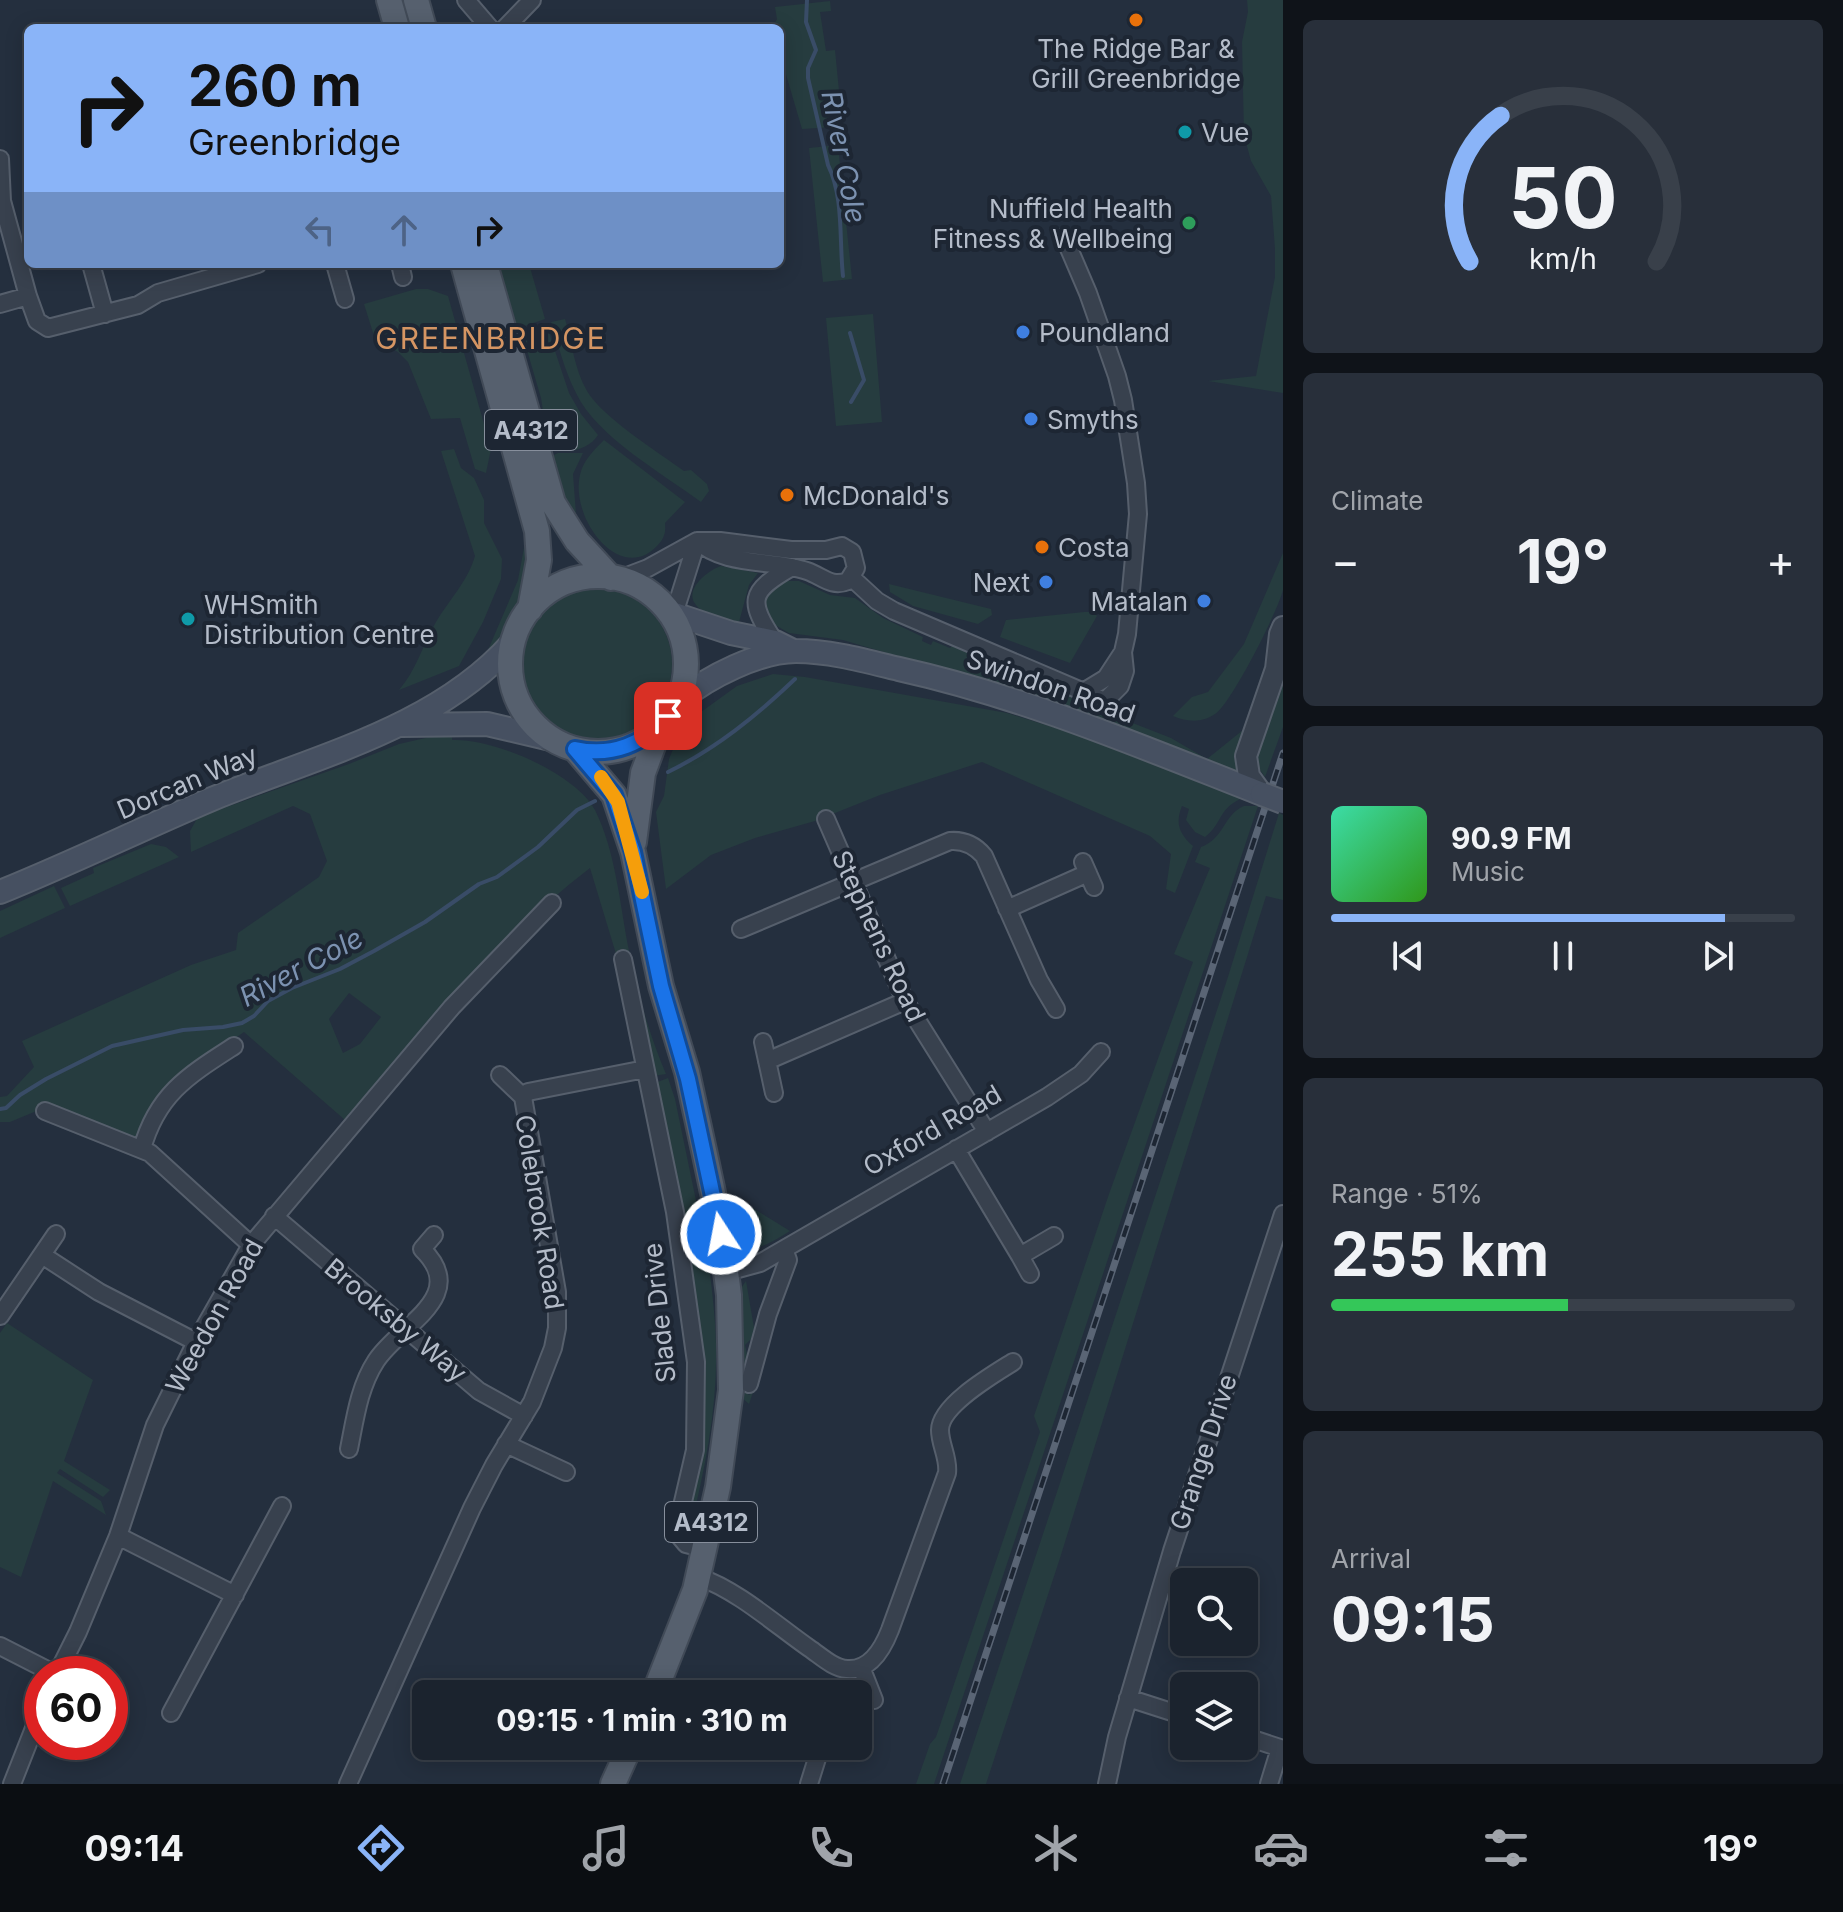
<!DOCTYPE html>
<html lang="en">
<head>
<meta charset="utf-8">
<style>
	body { margin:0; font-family:Inter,sans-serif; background:#282f3a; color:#f1f3f6; height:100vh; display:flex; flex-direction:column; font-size:30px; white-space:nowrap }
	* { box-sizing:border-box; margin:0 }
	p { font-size:26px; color:#a0a4aa }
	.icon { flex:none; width:44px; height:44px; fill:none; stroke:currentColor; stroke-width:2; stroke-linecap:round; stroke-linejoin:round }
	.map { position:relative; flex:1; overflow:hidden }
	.details { display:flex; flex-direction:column; gap:20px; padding:20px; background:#0f1319; width:560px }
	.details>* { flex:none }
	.guide { position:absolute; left:24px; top:24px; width:760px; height:244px; border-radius:12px; box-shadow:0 4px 20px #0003,0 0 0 2px #39404a; background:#8ab4f8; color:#111; overflow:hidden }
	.tools { position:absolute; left:1170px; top:1568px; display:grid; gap:16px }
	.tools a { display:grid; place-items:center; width:88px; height:88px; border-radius:12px; background:#1b232e; box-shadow:0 4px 20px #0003,0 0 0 2px #39404a; font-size:40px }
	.speed { position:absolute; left:24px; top:1656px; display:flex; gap:16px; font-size:40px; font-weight:700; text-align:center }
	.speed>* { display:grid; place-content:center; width:104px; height:104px; border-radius:50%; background:#1b232e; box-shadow:0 4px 20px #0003,0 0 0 2px #39404a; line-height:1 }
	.speed .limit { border:12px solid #d22; background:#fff; color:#111 }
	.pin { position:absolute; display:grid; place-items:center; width:68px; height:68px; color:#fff; margin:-34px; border-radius:16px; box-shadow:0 4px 12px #0006 }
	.me { position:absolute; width:88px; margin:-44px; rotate:349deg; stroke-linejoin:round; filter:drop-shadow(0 0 6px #0008) }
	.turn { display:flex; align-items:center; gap:28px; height:168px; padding:0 32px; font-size:36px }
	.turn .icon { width:104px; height:104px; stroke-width:2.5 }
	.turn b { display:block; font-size:56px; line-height:68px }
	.lanes { display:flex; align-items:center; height:76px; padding:0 32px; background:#0003; justify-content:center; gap:40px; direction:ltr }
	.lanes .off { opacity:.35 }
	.big { font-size:60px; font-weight:700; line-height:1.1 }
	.details .widget { flex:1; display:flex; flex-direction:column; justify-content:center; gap:12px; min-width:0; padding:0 28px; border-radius:12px; background:#282f3a }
	.details .dial { align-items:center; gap:0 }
	.dial svg { height:208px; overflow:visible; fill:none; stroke:#39404a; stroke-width:7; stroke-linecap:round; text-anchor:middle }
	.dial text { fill:#f1f3f6; stroke:none }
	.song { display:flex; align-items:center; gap:24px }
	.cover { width:96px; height:96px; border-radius:12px; background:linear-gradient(135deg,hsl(160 70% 55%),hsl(110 70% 35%)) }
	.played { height:8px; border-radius:4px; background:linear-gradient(90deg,#8ab4f8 85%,#39404a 85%) }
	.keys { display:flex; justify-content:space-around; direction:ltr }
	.heat { display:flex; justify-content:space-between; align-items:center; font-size:44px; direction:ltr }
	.charge { height:12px; border-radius:6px; background:linear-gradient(90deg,#34c759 51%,#39404a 0) }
	.trip { position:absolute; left:412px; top:1680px; width:460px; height:80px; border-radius:12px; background:#1b232e; box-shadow:0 4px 20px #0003,0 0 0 2px #39404a; font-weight:700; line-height:80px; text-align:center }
	.tabs { display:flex; height:128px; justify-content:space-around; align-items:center; background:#0b0e12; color:#a0a4aa }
	.tabs .icon { width:56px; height:56px }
	.tabs .selected { color:#8ab4f8 }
	.tabs b { font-size:36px; color:#f1f3f6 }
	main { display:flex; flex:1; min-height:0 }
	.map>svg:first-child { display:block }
	.green { fill:#263c3f; fill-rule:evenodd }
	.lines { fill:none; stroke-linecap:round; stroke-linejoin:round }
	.stream { stroke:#394c67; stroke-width:4 }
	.minor-casing { stroke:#565f6c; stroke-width:20 }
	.tertiary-casing { stroke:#565f6c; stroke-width:24 }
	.secondary-casing { stroke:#565f6c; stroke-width:26 }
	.primary-casing { stroke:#414a57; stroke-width:28 }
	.minor { stroke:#38414e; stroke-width:16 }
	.tertiary { stroke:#38414e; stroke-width:20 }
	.secondary { stroke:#465061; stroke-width:22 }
	.primary { stroke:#56606e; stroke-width:24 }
	.rail-casing { stroke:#5a6575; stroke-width:7 }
	.rail { stroke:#1d2633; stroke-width:4; stroke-dasharray:12; stroke-linecap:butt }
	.secondary-bridge-casing { stroke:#565f6c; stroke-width:26; stroke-linecap:butt }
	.secondary-bridge { stroke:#465061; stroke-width:22 }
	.route-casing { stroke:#114b97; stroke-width:20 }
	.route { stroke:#1a73e8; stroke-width:14 }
	.slow { stroke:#f59e0b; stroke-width:14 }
	.food-dot { fill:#e8710a; stroke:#1d2633; stroke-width:3 }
	.culture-dot { fill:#0f9aa8; stroke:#1d2633; stroke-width:3 }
	.leisure-dot { fill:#2e9e5b; stroke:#1d2633; stroke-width:3 }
	.shop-dot { fill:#3f7fe0; stroke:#1d2633; stroke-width:3 }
	.labels { text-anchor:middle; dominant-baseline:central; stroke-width:8; stroke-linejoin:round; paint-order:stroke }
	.shield { fill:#1d2633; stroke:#878f9c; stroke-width:2 }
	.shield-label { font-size:24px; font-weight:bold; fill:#b4bcc9 }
	.poi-label { font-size:26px; fill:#b4bcc9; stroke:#1d2633; text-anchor:start }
	.street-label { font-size:26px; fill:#b4bcc9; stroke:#1d2633 }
	.water-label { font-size:28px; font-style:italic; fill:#7c92b1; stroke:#1d2633 }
	.quarter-label { font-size:30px; letter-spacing:2px; fill:#d59563; stroke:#1d2633 }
</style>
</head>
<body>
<main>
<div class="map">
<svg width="1283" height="1784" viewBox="0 0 1283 1784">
	<rect width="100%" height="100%" fill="#242f3e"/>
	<path class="green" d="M 1247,0 L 1283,0 L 1283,393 L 1208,381 L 1256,376 L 1275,277 L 1275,249 L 1271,196 L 1251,161 L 1244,135 L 1242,42 L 1248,12 Z
		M 830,1 L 831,11 L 820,12 L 826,51 L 835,50 L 841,111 L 830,112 L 832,127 L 802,129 L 780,54 L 780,28 L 772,28 L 777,19 L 775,7 Z
		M 838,145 L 852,279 L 823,282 L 809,148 Z
		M 493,264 L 529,264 L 545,319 L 516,329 L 524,362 Z
		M 416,289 L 428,289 L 448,296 L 491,449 L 486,473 L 475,469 L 460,418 L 431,419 L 408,362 L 398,352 L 375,339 L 364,304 Z
		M 873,314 L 882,422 L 836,426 L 826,318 Z
		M 565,319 C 572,342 574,369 587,391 C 602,417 658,452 684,471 L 691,470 L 707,484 L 709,491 L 701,502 C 662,473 597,437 576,393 C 564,370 559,346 551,322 Z
		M 546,324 L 569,393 L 581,414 L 598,435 C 588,451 563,456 548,444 L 541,398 L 522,333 Z
		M 604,440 L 685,502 L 665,523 C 666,533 664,539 657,546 C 617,588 561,507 584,464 C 589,455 597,447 604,440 Z
		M 454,449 L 461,468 L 474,478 L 484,500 L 484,523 L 502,559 L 501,579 L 483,622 L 459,666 L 399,690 C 417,669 422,646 436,622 C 449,600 468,581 475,556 L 441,451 Z
		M 558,453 L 583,453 L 573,474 L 576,514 L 573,514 L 563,494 L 552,456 Z
		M 525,542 L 529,542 C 531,583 510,626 485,657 L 518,580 Z
		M 1283,553 C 1283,565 1283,579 1283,590 C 1278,611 1231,704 1215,714 C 1202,723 1187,722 1173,716 L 1192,697 L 1208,692 L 1244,644 Z
		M 721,566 L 758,573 L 749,585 L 739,622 C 728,620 703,615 696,605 C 683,590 708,570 721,566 Z
		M 787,581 L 799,581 L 830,595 L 855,598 L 883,618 L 923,637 L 922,641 L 931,645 L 933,641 L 950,648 L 953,645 L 1097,709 L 1171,738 L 1207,759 L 1243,730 L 1234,758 L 1241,764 L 1242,776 L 998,686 L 843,640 L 789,633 L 770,622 L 762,603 L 771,590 Z
		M 889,584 L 991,609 L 992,615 L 978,624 L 913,606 L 890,592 Z
		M522 664a75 75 0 1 1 150 0a75 75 0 1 1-150 0Z
		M 1084,612 L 1093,612 L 1097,616 L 1070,663 L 1000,637 L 1006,620 Z
		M 1283,667 L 1283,727 L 1265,777 L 1258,767 L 1257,752 Z
		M 773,674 L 805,677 L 1007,713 L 1104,743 L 1245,797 C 1217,808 1224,822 1205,837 L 1195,832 L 1186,820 L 1189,809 L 1182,806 C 1175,823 1179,834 1193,846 L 1175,893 L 1166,889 L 1171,854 L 1150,836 L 982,762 L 880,795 L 815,821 L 755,838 L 711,855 L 666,889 L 656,812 L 664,796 L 669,759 L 674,747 L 701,712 L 737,686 Z
		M 452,732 L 452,740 C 493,738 575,773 595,810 C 615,850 620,903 628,946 C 636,989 649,1034 666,1074 L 653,1076 L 590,868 C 496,940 423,1031 345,1120 L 244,1032 L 176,1080 L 141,1135 L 127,1139 L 51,1105 L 10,1122 L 0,1122 L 0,1097 L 7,1096 L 34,1067 L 22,1041 L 191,965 L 236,950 L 238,933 L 319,877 L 327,861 L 310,814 L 293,806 L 191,852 L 190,831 L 198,817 L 349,764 L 399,744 ZM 349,993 L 381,1017 L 360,1044 L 343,1053 L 329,1019 Z
		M 1244,806 L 1258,806 L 934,1784 L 916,1784 L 930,1744 L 936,1737 L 1040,1432 L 1034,1416 L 1109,1194 L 1193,962 L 1174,954 L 1210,868 L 1195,862 L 1201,847 C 1225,838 1223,815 1244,806 Z
		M 1279,813 L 1283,815 L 1283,900 L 1266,896 L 1060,1558 L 986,1784 L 960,1784 L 1227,980 Z
		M 151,844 L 166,847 L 179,857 L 70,906 L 61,888 L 94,873 L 93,868 Z
		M 54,886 L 65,908 L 0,938 L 0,911 Z
		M 668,1078 L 675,1099 L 705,1244 L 686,1248 L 655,1083 Z
		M 727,1196 L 733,1196 L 790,1231 C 736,1265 744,1245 727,1196 Z
		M 707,1250 C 711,1281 715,1312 716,1343 C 718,1409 704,1474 688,1538 L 684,1535 L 685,1514 L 695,1478 L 687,1253 Z
		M 746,1281 L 754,1328 L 751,1339 L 745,1345 L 748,1359 L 744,1390 L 749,1395 L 753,1392 L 749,1404 L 740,1396 L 739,1291 Z
		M 7,1323 L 93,1380 L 64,1461 L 110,1490 L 103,1497 L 60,1469 L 57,1473 L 101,1501 L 106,1515 L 53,1481 L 21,1577 L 0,1567 L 0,1333 Z"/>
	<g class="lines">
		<path class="stream" d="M 807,0 L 806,22 L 816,50 L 808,68 L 808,78 L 828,165 C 844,197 839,240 843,276
			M 850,333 L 864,380 L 851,402
			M 668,772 C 717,748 756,716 795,679
			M 0,1109 L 6,1108 L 20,1095 L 46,1079 L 112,1046 L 183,1030 L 223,1027 L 242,1023 L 254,1016 L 268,1001 L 292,988 L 340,969 L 374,951 L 425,922 L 479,884 L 497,877 L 538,847 L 577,810 L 595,801"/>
		<g class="minor-casing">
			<path id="minor" d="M 466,0 L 490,28
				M 505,28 L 532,0
				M 0,159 L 2,201 L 28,296 L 37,321 L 48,328 L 138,305 L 158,293 L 258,264
				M 91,264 L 105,314
				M 335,264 L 345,299
				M 400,264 L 403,277
				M 0,304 L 28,296
				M 852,578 L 877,601 L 894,611 L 1105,701 L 1120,686 L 1125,671 L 1123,652 L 1127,634 L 1138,514 L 1136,483 L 1123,400 L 1117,376 L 1088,293 L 1064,237
				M 619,579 L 648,568 L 697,541 L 720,541 L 791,550 L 826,550 L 842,546 L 852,552 L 856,568 L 848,581 C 831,588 822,576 807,571 C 772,559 725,567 697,541
				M 674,614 L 697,541
				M 775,642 C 748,601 748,592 792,567
				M 1083,692 L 1106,678 L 1123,652
				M 826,819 L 905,1001 L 987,1132
				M 1083,862 L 1094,887
				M 1007,909 L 1088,873
				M 741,929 L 950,841 C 964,840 975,845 984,856 L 1039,980 L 1056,1009
				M 623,959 L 675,1212 L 696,1362 L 695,1450 L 676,1532 L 686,1544 L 706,1549
				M 763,1042 L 774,1093
				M 767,1061 L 905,1001
				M 523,1097 L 528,1092 L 645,1069
				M 45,1111 L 150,1153 L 251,1245
				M 142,1149 C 157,1094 189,1075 234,1046
				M 956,1149 L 1020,1256 L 1054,1236
				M 274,1216 L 479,1391 L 524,1416
				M 42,1255 L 99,1292 L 196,1342
				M 1020,1256 L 1030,1274
				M 727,1272 L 760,1263 L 1047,1097 L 1081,1074 L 1101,1052
				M 0,1316 L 56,1234
				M 749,1384 L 768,1314 L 788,1260 L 784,1249
				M 506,1444 L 566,1472
				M 349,1449 C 355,1419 359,1387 376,1361 C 399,1325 471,1297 422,1249 L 434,1235
				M 118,1536 L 235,1595
				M 699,1577 C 737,1590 776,1625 809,1648 C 821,1656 833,1668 847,1669 C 870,1671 883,1648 890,1630 L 947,1473 C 949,1458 940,1445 940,1430 C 940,1405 994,1374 1013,1362
				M 0,1646 L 55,1674
				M 861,1667 L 874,1700
				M 57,1674 L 78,1632 L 118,1536 L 155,1425 L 196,1342 L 251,1245 L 452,1007 L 552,903
				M 1128,1698 L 1184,1716
				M 171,1713 L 282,1506
				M 1244,1736 L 1283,1749
				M 12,1784 L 42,1708
				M 348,1784 L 472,1508 L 494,1465 L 532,1402 L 553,1348 L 557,1328 L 557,1292 L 523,1097 L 500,1075
				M 809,1784 L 819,1752
				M 1107,1784 L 1117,1737 L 1172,1551 L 1283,1214
				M 1269,1784 L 1280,1748"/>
		</g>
		<g class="tertiary-casing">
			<path id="tertiary" d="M 1262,794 L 1249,776 L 1246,756 L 1276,669 L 1280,634 L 1283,627"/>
		</g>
		<g class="secondary-casing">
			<path id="secondary" d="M 674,614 L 731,633 L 775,642 L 793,651
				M 680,700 C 708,677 759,651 796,651 C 830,651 866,661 899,669 C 1025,697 1142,747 1262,794
				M 402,725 L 487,724 L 551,739
				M 0,892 C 72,863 141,829 212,799 C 314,757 437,728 512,643"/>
		</g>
		<g class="primary-casing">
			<path id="primary" d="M 389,0 L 397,28
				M 416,0 L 424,28
				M 463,264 L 537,531 L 539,560 L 530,609
				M 485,264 L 553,503 L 577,541 L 611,578
				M510 664a88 88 0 1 1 176 0a88 88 0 1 1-176 0Z
				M 575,749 L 614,795 L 633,852 L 661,986 L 687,1072 L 705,1155 L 720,1226 L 729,1295 L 731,1390 L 718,1487 L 695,1590 L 654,1694
				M 634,842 L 643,773 L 660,727
				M 613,1784 L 630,1746"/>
		</g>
		<use href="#minor" class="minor"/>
		<use href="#tertiary" class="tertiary"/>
		<use href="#secondary" class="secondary"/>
		<use href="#primary" class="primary"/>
		<g class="rail-casing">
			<path id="rail" d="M 943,1784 L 1283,753"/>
		</g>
		<use href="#rail" class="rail"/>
		<g class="secondary-bridge-casing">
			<path id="secondary-bridge" d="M 1262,794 L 1283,802"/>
		</g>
		<use href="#secondary-bridge" class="secondary-bridge"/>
	</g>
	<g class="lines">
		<g class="route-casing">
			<path id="route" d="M 668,716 C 644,744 612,757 575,749 L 614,795 L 633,852 L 661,986 L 688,1079 L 721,1234"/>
		</g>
		<use href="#route" class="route"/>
		<path class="slow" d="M 601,777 L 618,802 L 642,892"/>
	</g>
	<g class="food-dot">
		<circle cx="1136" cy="20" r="8"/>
		<circle cx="787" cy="495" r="8"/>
		<circle cx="1042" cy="547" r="8"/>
	</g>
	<g class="culture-dot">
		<circle cx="1185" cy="132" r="8"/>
		<circle cx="188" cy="619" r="8"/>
	</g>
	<circle class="leisure-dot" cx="1189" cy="223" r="8"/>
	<g class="shop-dot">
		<circle cx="1023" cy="332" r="8"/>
		<circle cx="1031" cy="419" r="8"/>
		<circle cx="1046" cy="582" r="8"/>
		<circle cx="1204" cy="601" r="8"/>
	</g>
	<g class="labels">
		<g class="shield">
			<rect x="485" y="410" width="92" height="40" rx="6"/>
			<rect x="665" y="1502" width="92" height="40" rx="6"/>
		</g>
		<g class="shield-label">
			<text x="531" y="430">A4312</text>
			<text x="711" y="1522">A4312</text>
		</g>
		<g class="poi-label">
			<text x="1136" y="48" text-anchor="middle">The Ridge Bar &amp;<tspan x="1136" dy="30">Grill Greenbridge</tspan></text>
			<text x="1201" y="132">Vue</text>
			<text x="1173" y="208" text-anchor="end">Nuffield Health<tspan x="1173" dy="30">Fitness &amp; Wellbeing</tspan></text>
			<text x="1039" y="332">Poundland</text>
			<text x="1047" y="419">Smyths</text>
			<text x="803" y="495">McDonald's</text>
			<text x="1058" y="547">Costa</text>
			<text x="1030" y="582" text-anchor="end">Next</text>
			<text x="1188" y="601" text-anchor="end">Matalan</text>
			<text x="204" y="604">WHSmith<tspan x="204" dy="30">Distribution Centre</tspan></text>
		</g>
		<g class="street-label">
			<text transform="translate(1051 686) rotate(19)">Swindon Road</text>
			<text transform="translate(187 782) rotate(-23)">Dorcan Way</text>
			<text transform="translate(879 936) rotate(65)">Stephens Road</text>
			<text transform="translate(932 1130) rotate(-30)">Oxford Road</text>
			<text transform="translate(540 1212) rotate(81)">Colebrook Road</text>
			<text transform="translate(659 1313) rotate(-96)">Slade Drive</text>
			<text transform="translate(214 1316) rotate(-61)">Weedon Road</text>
			<text transform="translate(396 1320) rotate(40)">Brooksby Way</text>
			<text transform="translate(1203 1452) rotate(-72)">Grange Drive</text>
		</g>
		<g class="water-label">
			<text transform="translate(844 157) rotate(79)">River Cole</text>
			<text transform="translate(301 967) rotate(-28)">River Cole</text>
		</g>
		<g class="quarter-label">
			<text x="491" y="338">GREENBRIDGE</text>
		</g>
	</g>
</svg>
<div class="tools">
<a><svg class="icon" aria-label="search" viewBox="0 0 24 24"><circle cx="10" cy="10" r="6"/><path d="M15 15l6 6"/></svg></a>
<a><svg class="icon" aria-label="layers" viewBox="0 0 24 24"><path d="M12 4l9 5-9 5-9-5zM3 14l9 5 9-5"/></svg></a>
</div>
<div class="speed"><div class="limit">60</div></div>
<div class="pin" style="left:668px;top:716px;background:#d93025"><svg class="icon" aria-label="arrive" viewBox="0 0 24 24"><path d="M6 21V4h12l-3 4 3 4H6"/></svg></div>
<svg class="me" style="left:721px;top:1234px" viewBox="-20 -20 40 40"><circle r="17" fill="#1a73e8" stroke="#fff" stroke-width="3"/><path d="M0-11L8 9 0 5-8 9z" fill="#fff"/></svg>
<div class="trip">09:15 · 1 min · 310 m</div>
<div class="guide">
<div class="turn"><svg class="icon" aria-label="right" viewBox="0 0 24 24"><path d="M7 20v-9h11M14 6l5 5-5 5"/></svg><div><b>260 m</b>Greenbridge</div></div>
<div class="lanes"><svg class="icon off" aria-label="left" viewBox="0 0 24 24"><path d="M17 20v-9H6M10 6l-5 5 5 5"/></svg><svg class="icon off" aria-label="ahead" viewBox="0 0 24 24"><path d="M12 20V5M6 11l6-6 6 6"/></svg><svg class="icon" aria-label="right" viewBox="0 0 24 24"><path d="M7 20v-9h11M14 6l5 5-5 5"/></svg></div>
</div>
</div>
<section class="details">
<div class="widget dial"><svg viewBox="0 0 100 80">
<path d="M14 69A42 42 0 1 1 86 69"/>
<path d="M14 69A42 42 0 0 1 26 13" stroke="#8ab4f8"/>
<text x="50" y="56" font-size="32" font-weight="700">50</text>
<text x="50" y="72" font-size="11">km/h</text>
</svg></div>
<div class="widget"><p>Climate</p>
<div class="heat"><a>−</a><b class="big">19°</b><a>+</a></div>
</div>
<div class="widget">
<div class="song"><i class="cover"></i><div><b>90.9 FM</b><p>Music</p></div></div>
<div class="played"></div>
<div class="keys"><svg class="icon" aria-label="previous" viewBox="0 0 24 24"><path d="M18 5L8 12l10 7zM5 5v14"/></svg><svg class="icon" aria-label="pause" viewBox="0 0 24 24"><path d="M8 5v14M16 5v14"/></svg><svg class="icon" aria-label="next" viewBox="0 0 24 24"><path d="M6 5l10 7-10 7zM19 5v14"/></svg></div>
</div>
<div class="widget"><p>Range · 51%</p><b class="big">255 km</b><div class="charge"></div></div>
<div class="widget"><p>Arrival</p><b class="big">09:15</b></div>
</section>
</main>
<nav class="tabs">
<b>09:14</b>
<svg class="icon selected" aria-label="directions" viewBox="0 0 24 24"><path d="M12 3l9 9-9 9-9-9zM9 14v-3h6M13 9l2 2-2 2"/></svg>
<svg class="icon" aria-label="music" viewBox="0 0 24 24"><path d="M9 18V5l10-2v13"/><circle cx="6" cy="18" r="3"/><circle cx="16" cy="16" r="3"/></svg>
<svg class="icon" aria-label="phone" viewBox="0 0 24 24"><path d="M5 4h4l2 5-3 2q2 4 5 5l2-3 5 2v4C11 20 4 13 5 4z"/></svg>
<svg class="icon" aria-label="climate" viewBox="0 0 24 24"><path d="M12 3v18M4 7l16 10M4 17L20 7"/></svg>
<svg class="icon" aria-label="car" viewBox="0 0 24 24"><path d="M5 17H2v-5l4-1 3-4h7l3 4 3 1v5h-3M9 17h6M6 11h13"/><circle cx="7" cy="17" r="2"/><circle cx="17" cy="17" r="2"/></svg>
<svg class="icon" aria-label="filters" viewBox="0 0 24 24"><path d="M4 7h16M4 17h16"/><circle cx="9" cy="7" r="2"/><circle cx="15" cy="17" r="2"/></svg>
<b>19°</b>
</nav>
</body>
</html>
